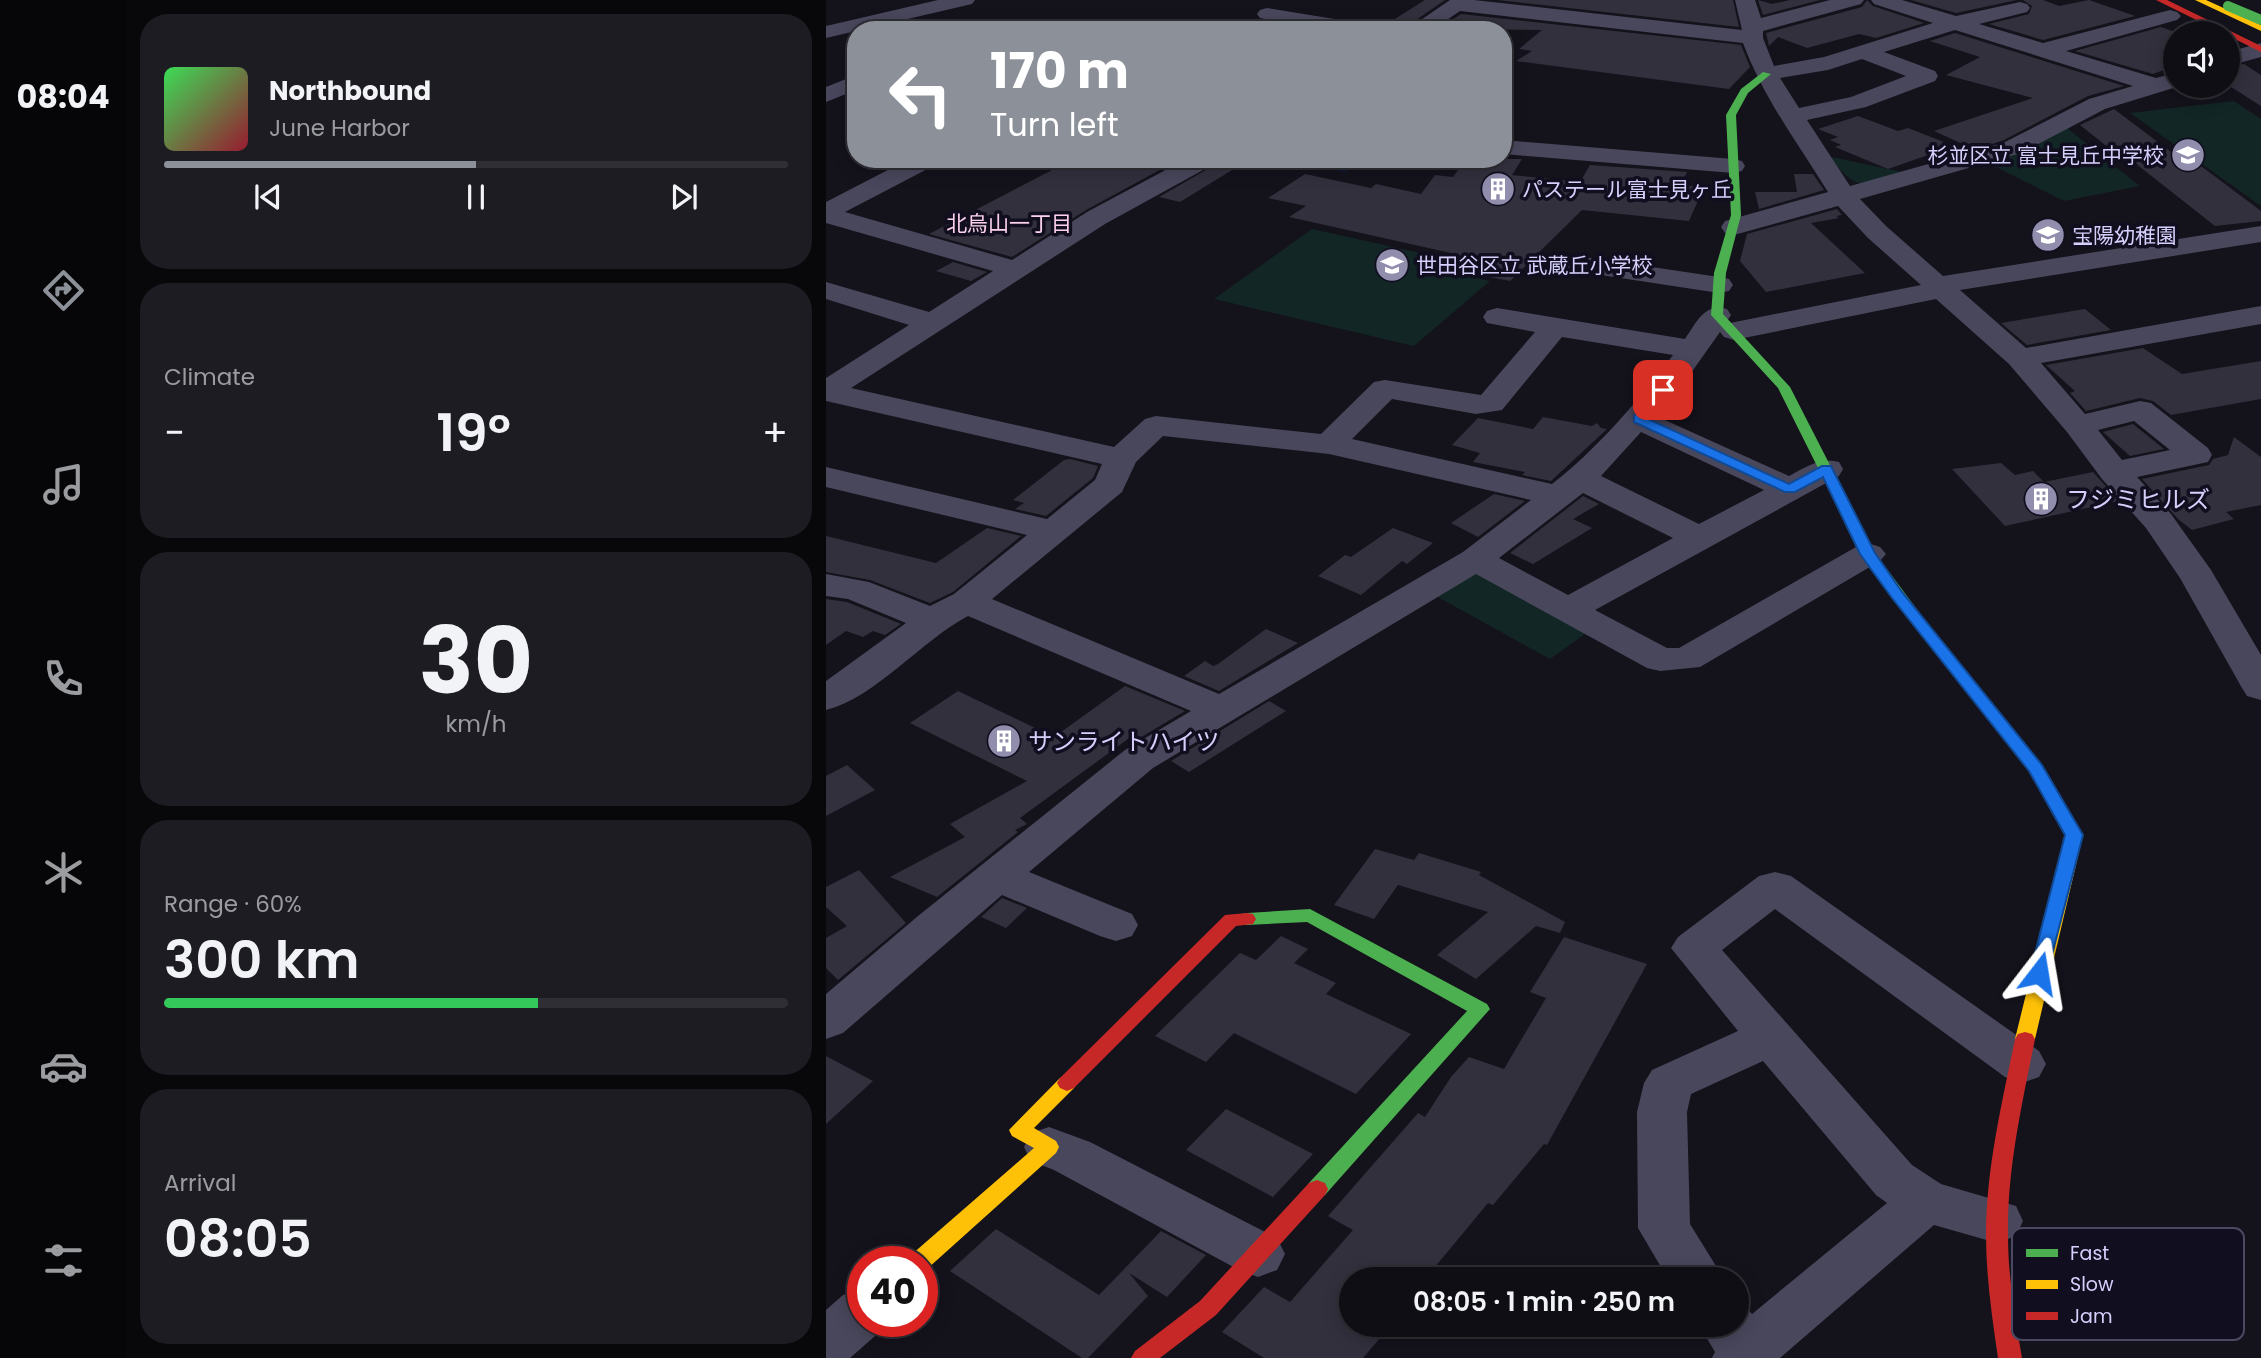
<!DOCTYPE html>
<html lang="en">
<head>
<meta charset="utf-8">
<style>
	body { margin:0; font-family:Poppins,"Noto Sans JP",sans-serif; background:#1d1c22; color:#f1f3f6; height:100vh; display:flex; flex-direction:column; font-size:26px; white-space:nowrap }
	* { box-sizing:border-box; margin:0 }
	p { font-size:23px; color:#9b9ca0 }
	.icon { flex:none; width:38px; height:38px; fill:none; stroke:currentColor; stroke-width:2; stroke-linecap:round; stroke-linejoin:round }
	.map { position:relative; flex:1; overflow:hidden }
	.details { display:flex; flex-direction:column; gap:14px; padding:14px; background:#08080b; width:700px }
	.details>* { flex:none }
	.hud { position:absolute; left:21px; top:21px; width:665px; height:147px; border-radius:28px; box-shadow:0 4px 18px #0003,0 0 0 2px #2f2e34; background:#8c9099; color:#fff; overflow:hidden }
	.fabs { position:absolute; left:1337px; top:21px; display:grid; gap:14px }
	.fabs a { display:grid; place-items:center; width:77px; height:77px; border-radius:50%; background:#0f0e14; box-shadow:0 4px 18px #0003,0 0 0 2px #2f2e34; font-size:35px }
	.speed { position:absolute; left:21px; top:1246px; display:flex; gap:14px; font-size:35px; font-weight:700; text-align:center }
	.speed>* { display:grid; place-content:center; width:91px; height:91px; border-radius:50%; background:#0f0e14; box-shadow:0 4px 18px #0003,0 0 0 2px #2f2e34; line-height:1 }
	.speed .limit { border:10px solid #d22; background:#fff; color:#111 }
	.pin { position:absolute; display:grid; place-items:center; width:60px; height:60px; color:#fff; margin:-30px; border-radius:14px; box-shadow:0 4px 10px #0006 }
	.me { position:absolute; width:77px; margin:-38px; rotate:14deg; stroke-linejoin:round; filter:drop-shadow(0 0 5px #0008) }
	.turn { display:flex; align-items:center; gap:24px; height:147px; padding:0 28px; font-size:32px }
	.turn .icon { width:91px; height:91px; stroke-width:2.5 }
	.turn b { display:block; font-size:49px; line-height:60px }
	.big { font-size:52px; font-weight:600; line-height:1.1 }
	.details .tile { flex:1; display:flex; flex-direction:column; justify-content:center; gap:10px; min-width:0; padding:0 24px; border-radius:28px; background:#1d1c22 }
	.details .dial { align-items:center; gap:0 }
	.dial b { font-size:91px; line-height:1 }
	.song { display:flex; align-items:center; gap:21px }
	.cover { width:84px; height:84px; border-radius:10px; background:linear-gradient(135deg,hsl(130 70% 55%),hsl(350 70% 35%)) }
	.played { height:7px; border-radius:4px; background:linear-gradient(90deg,#8c9099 50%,#2f2e34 50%) }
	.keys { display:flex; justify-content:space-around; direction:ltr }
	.heat { display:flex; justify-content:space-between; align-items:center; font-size:38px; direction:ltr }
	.charge { height:10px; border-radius:5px; background:linear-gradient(90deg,#34c759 60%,#2f2e34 0) }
	.trip { position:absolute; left:513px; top:1267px; width:410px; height:70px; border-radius:35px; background:#0f0e14; box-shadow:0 4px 18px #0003,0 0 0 2px #2f2e34; font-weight:600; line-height:70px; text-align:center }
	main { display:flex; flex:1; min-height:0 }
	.tabs { display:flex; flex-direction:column; width:126px; justify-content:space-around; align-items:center; background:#060608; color:#9b9ca0 }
	.tabs .icon { width:49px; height:49px }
	.tabs .active { color:#8c9099 }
	.tabs b { font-size:32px; color:#f1f3f6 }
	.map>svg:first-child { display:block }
	.green { fill:#122626 }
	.water { fill:#0d1c37 }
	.building { fill:#32303d }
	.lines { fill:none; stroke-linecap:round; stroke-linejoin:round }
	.street { fill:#49475c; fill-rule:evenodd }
	.fast { fill:#4caf50; fill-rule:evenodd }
	.slow { fill:#ffc107; fill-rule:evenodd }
	.jam { fill:#c62828; fill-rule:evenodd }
	.fast-bridge { stroke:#4caf50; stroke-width:10 }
	.route { fill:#1a73e8; stroke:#114b97; stroke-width:2 }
	.labels { text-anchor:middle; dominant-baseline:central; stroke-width:7; stroke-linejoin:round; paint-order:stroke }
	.far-poi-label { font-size:21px; fill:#d5cffc; stroke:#110e1f; text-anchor:start }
	.far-neighbourhood-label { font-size:21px; fill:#fcd1ec; stroke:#110e1f }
	.poi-label { font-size:24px; fill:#d5cffc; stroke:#110e1f; text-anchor:start }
	.key { fill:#110e1f; stroke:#4c4861; stroke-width:2 }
	.key-label { font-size:19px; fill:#d5cffc }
</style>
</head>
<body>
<main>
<nav class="tabs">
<b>08:04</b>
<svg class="icon active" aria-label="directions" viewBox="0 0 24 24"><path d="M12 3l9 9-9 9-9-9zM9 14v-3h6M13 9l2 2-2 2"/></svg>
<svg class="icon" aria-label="music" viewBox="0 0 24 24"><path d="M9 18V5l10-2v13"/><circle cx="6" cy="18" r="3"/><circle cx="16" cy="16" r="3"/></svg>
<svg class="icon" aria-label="phone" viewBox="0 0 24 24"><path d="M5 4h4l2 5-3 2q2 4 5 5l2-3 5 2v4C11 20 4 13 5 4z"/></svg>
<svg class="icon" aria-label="climate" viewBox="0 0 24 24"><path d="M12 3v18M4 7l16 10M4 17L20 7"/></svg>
<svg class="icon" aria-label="car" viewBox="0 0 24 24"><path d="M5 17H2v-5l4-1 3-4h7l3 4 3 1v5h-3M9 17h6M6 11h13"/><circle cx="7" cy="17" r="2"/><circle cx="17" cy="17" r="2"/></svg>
<svg class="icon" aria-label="filters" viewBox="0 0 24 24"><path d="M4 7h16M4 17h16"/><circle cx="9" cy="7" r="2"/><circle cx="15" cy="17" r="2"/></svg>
</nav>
<section class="details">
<div class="tile">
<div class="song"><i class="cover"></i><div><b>Northbound</b><p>June Harbor</p></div></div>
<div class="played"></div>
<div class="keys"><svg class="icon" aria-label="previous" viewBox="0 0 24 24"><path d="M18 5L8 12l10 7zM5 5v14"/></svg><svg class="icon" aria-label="pause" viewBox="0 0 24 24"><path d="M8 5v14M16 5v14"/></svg><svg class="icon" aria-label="next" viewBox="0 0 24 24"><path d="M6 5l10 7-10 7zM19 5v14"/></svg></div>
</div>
<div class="tile"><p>Climate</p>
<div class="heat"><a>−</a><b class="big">19°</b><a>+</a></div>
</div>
<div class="tile dial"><b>30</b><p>km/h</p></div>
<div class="tile"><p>Range · 60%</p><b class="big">300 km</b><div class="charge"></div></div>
<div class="tile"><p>Arrival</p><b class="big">08:05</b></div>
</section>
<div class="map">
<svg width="1435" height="1358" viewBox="0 0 1435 1358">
	<rect width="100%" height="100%" fill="#14121b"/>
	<path class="green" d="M 1408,101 L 1435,119 L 1435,206 L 1304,113 Z
		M 1241,128 L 1314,186 L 1238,201 L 1158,161 Z
		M 1001,156 L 1076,172 C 1030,187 1035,192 1001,156 Z
		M 486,229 L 617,258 L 605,268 L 664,281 L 588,346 L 388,299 Z
		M 646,571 L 766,629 L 724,659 L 610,596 Z"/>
	<path class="water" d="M 460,159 L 528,159 L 536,161 L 519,172 Z"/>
	<path class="building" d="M 599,0 L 619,0 L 583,25 L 564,22 Z
		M 672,0 L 907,0 L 913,27 Z
		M 932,0 L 946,4 L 964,0 L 994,0 L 937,15 Z
		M 1041,0 L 1047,6 L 1098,23 L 1050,38 L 1033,34 L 981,48 L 952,37 L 943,46 L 940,33 L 1036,7 Z
		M 1085,0 L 1191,0 L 1130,13 Z
		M 1197,0 L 1217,0 L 1233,6 L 1263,0 L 1309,16 L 1217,40 L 1163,24 L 1203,14 L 1206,6 Z
		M 635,14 L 915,45 L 924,67 L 903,89 L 690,61 L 706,51 L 693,49 L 716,30 L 612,29 Z
		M 1335,27 L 1352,33 L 1349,33 L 1349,66 L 1327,74 L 1249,51 Z
		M 1129,33 L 1298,86 L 1262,96 L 1176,141 L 1148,149 L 1108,131 L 1207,98 L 1120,75 L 1154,57 L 1104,41 Z
		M 1418,64 L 1435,75 L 1435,106 L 1402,85 L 1402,68 Z
		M 1288,109 L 1361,164 L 1371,163 L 1435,211 L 1435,221 L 1389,226 L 1309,163 L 1303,164 L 1254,125 Z
		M 1032,116 L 1072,131 L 1082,128 L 1128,146 L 1062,169 L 1009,147 L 1015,145 L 1004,140 L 1012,137 L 992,129 Z
		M 231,159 L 354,159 L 260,210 L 186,257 L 103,234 L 230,168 Z
		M 640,159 L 696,159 L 686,175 L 754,182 L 764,165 L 861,172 L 855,185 L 878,187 L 863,221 L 756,210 L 684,281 L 623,269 L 628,265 L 625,264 L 634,255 L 463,217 L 480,206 L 442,198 L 479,174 L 545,188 L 550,184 L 595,194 L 609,175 L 627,177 Z
		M 392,163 L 411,167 L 354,202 L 333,197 Z
		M 968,174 L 987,174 L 998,190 L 933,209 L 929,192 L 971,192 Z
		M 1011,209 L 1016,215 L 1010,216 L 1013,218 L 985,223 L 1039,273 L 940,292 L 914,261 L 921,234 Z
		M 127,262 L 161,272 L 145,281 L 110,271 Z
		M 1259,309 L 1285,330 L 1201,345 L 1175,323 Z
		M 1317,348 L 1356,374 L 1435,361 L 1435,399 L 1345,415 L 1327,401 L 1314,398 L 1260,411 L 1244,393 L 1249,391 L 1220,365 Z
		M 717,417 L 766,426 L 771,423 L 775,428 L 781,429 L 725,481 L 696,475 L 699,472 L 647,462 L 654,453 L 626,445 L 652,418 L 707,429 Z
		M 1307,424 L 1338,449 L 1304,456 L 1277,432 Z
		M 1408,437 L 1435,457 L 1435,505 L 1400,512 L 1408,519 L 1366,530 L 1352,519 L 1316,479 L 1383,465 L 1387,459 L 1402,455 Z
		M 244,459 L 272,466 L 267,478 L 220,516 L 189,509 L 198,503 L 187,500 L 238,460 Z
		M 1175,463 L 1189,475 L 1207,471 L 1218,482 L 1267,472 L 1293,501 L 1179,526 L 1126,469 Z
		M 668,494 L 699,501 L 652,537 L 625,523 Z
		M 757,496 L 773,504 L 747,519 L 766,528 L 707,564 L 684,553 Z
		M 161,528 L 195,536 L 127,592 L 104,603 L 44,580 L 0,572 L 0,536 L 110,563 Z
		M 567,528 L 607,543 L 581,564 L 576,561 L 535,595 L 492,576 L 519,555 L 525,557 Z
		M 0,599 L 21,602 L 75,624 L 59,635 L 47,631 L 37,637 L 20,631 L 0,645 Z
		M 440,629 L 472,643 L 393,691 L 358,676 L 379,661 L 387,666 L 392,664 Z
		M 299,686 L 359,711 L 312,739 L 306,736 L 194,818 L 201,824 L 189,830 L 192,832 L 111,897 L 64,877 L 139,837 L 124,824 L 201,781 L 84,723 L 132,691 L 228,737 Z
		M 443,701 L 460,711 L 363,772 L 345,761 Z
		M 21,765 L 49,790 L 0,816 L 0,776 Z
		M 549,849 L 588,860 L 593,853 L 655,872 L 653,875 L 739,922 L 734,933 L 710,926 L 650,979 L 611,955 L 662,912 L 572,885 L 548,919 L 508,905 Z
		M 33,870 L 80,923 L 12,980 L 0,968 L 0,938 L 21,926 L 0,907 L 0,887 Z
		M 176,898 L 201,908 L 180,928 L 155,917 Z
		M 455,936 L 482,949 L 468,963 L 510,983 L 500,994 L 585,1034 L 530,1094 L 408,1033 L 380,1062 L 329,1036 L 414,953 L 430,960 Z
		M 738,937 L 821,964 L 721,1145 L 718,1144 L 667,1205 L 662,1203 L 599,1279 L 525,1279 L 525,1325 L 565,1325 L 537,1358 L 438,1358 L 396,1332 L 438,1287 L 464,1302 L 527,1230 L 502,1216 L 592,1113 L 599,1117 L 625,1077 L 643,1057 L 678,1069 L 720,998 L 704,992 Z
		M 0,1056 L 47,1081 L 0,1124 Z
		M 400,1109 L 487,1154 L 447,1197 L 360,1150 Z
		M 170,1229 L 273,1295 L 335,1231 L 380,1255 L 341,1297 L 303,1273 L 322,1296 L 262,1358 L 256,1358 L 124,1271 Z"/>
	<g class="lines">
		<path class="street" d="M 112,0 L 149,0 L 146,4 L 0,38 L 0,26 Z
			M 624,0 L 648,0 L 916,30 L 909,0 L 929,0 L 935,18 L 1004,0 L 1038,0 L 1035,4 L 937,31 L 937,38 L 948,66 L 998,57 L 1107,23 L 1048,4 L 1045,0 L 1076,0 L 1130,16 L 1194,2 L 1201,4 L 1204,8 L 1201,12 L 1153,24 L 1217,43 L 1344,10 L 1351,12 L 1355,16 L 1351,20 L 1240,51 L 1330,78 L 1349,73 L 1349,86 L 1354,86 L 1279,109 L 1195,153 L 1034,199 L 1060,226 L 1117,276 L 1435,226 L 1435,242 L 1134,290 L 1200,348 L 1435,306 L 1435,324 L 1215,363 L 1259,414 L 1314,401 L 1325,403 L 1382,448 L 1386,455 L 1382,462 L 1311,477 L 1345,514 L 1385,570 L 1435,655 L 1435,700 L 1421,696 L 1416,688 L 1354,578 L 1320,528 L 1276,479 L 1241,432 L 1183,364 L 1110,299 L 908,340 L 898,337 L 894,332 L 848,397 L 830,416 L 963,476 C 980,467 993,457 1013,462 L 1017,469 L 1013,476 L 769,610 L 841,648 L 853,648 L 1030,547 L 1042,543 L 1054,547 L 1060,554 L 1054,561 L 874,667 L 834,671 L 821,668 L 650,574 L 327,768 L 203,872 L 306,914 L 312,925 L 306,936 L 290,941 L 274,936 L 176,895 L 17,1033 L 0,1039 L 0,994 L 92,916 L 299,750 L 365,711 L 142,616 C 96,640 49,698 0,710 L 0,681 L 80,623 L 22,599 L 0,596 L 0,574 L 43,582 L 104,606 L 128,594 L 201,535 L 0,487 L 0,467 L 221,519 L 269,480 L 276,464 L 0,401 L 0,378 L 83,325 L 0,299 L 0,282 L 103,312 L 167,271 L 0,223 L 0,202 L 83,159 L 114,159 L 111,164 L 19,212 L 186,260 L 261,212 L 360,159 L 391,159 L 388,164 L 279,224 L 25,388 L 288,447 L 319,419 L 330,416 L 495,434 L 548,382 L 559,380 L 655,395 L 709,332 L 661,323 L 657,317 L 661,311 L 671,308 L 859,339 C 871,322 878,303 901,309 L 905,315 L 899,324 L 1095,285 L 1042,238 L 1012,206 L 908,235 L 899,233 L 895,227 L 899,221 L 1002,192 C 971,142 938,99 917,43 L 634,11 L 606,30 L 580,30 ZM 1129,30 L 1307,86 L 1263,99 L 1177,143 L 1024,186 L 981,120 L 1040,107 L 1109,81 L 1112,76 L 1109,71 L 1058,52 ZM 1036,59 L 1080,76 L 1025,97 L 973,108 L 954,78 L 1002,70 ZM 736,337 L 847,355 C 815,398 768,452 726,484 L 526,439 L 566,399 L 650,414 L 676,410 ZM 1308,421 L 1344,450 L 1296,460 L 1272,430 ZM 815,432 L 938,490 L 873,524 L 775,476 ZM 337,436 L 503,454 L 705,500 L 637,552 L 393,694 L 166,599 L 296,492 L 310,462 ZM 757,493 L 847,538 L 742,595 L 673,558 Z
			M 441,8 L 539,24 L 547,25 L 550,30 L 498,30 L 434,18 L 431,14 L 434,10 Z
			M 1435,43 L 1435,57 L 1402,66 L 1402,52 Z
			M 30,75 L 30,90 L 0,102 L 0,87 Z
			M 677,140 L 907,159 L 916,161 L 919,166 L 916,171 L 907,173 L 677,154 Z
			M 752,256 L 893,277 L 903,279 L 907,285 L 903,291 L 893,293 L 742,270 L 738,264 L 742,258 Z
			M 949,872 L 965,876 L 1213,1051 L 1220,1064 L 1213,1077 L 1196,1083 L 1179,1077 L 949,909 L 896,950 L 1086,1165 L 1115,1184 L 1190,1206 L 1197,1221 L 1190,1236 L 1171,1243 L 1108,1225 L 954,1358 L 886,1358 L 889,1352 L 873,1325 L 910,1325 L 910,1304 L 921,1308 L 926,1314 L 1061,1203 L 1050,1195 L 937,1061 L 865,1094 L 861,1112 L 864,1224 L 898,1279 L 842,1279 L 812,1228 L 811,1112 L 818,1083 L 826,1070 L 912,1031 L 845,948 L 852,937 L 933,876 Z
			M 223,1127 L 264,1142 L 451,1238 L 459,1254 L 451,1270 L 432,1277 L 413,1270 L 228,1170 L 205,1161 L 198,1147 L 205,1133 Z
			M 37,1288 L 37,1321 L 60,1321 L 57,1329 L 24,1358 L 0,1358 L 0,1310 L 17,1295 Z"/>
		<path class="fast" d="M 937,72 L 945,74 L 922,93 L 910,115 L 915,215 L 900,273 L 897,314 L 964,387 L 1049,553 L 1107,631 L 1110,634 L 1107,637 L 1097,637 L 1035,554 L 952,388 L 885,315 L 888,273 L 905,215 L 900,115 L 915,89 Z
			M 484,909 L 661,1004 L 664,1009 L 499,1195 L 491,1198 L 483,1195 L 480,1189 L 483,1183 L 641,1011 L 481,922 L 421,925 L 415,924 L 412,919 L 415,914 L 421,913 Z"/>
		<path class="slow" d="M 1369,0 L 1380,0 L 1435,25 L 1435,31 Z
			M 1102,629 L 1107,631 L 1216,765 L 1257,835 L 1209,1039 L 1206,1044 L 1199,1046 L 1192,1044 L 1189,1039 L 1239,835 L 1203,771 L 1094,634 Z
			M 241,1075 L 248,1078 L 251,1083 L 248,1088 L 208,1128 L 230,1141 L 233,1147 L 230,1153 L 101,1269 L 96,1270 L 96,1262 L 82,1262 L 85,1255 L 208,1148 L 186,1136 L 183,1130 L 234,1078 Z"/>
		<path class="jam" d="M 1330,0 L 1341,0 L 1435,46 L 1435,52 Z
			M 421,913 L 427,914 L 430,919 L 427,924 L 410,926 L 248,1088 L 241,1091 L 234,1088 L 231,1083 L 234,1078 L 399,915 Z
			M 1199,1032 L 1206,1034 L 1209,1039 C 1196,1104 1181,1169 1182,1235 C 1182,1277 1189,1317 1196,1358 L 1172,1358 C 1166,1317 1160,1276 1160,1235 C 1160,1169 1176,1103 1189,1039 L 1192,1034 Z
			M 491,1180 L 499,1183 L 502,1189 L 499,1195 L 390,1315 L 334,1358 L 305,1358 L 309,1351 L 374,1301 L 483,1183 Z"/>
		<path class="fast-bridge" d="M 1402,6 L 1435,20"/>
	</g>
	<path class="route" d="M 837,386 L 843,390 L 820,418 L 963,484 L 996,466 L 1005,466 L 1049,553 L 1076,592 L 1216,765 L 1257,835 L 1220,978 L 1207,978 L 1204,973 L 1239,835 L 1203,771 L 1066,598 L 1034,554 L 997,477 L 969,492 L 959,492 L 808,422 L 808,416 L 833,388 Z"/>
	<defs>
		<g id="school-disc" transform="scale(1.75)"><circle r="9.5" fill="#918dad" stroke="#110e1f"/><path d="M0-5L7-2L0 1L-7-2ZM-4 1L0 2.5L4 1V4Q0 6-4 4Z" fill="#fff"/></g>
		<g id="building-disc" transform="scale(1.75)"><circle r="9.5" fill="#918dad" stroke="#110e1f"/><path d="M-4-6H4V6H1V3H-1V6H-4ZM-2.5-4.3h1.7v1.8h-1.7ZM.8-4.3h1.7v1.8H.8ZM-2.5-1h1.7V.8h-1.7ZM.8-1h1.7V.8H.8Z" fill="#fff"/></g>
	</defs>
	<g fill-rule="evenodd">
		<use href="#school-disc" x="1362" y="155"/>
		<use href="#building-disc" x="672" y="189"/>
		<use href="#school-disc" x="1222" y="235"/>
		<use href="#school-disc" x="566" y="265"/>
		<use href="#building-disc" x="1215" y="499"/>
		<use href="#building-disc" x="178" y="741"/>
	</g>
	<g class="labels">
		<g class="far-poi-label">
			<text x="1338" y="155" text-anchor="end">杉並区立 富士見丘中学校</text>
			<text x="696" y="189">パステール富士見ヶ丘</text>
			<text x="1246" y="235">宝陽幼稚園</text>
			<text x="590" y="265">世田谷区立 武蔵丘小学校</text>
		</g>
		<g class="far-neighbourhood-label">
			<text x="183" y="223">北烏山一丁目</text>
		</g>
		<g class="poi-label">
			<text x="1240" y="499">フジミヒルズ</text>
			<text x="202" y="741">サンライトハイツ</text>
		</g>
	</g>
	<rect x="1186" y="1228" width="232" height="112" rx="10" class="key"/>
	<rect x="1200" y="1249" width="32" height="8" fill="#4caf50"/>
	<rect x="1200" y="1280" width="32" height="9" fill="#ffc107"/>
	<rect x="1200" y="1312" width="32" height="8" fill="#c62828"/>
	<g class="key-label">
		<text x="1244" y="1260">Fast</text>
		<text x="1244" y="1291">Slow</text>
		<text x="1244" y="1323">Jam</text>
	</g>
</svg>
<div class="fabs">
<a><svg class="icon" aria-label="sound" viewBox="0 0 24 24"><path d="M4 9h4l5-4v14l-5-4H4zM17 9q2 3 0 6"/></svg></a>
</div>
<div class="speed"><div class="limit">40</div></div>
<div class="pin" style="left:837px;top:390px;background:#d93025"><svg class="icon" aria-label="arrive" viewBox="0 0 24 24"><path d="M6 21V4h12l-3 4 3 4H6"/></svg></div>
<svg class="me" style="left:1213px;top:973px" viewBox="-20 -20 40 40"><path d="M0-17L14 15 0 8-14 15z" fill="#1a73e8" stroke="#fff" stroke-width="4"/></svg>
<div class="trip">08:05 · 1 min · 250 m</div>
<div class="hud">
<div class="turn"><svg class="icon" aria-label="left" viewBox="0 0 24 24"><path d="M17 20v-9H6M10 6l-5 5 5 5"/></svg><div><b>170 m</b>Turn left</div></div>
</div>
</div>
</main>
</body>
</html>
